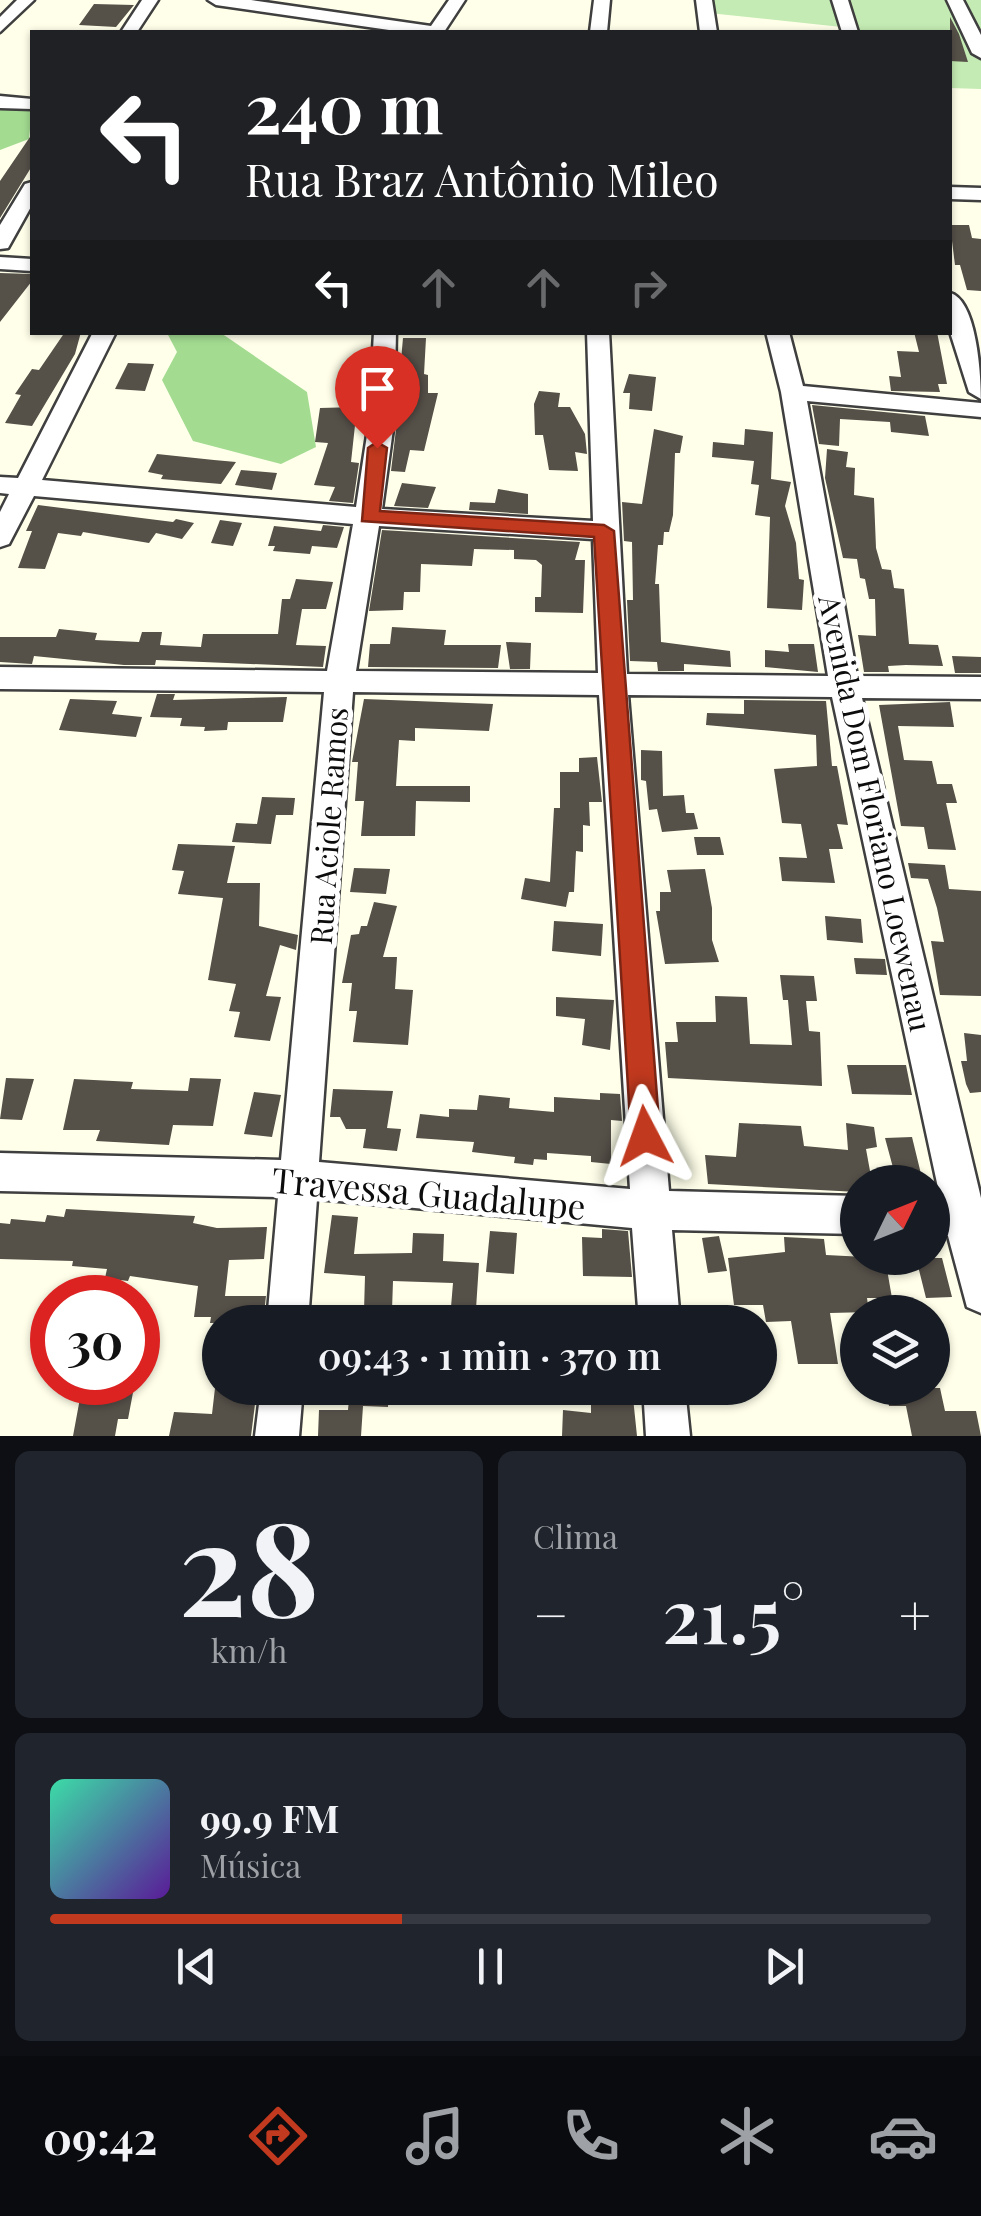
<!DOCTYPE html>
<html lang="pt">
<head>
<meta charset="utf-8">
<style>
	body { margin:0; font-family:"Playfair Display",serif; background:#20242c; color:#f1f3f6; height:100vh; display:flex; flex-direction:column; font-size:38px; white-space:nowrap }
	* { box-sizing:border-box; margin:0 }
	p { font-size:32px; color:#9ea1a6 }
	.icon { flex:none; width:55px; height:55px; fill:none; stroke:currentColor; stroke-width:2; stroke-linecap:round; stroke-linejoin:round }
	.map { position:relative; height:1436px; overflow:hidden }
	.drawer { display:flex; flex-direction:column; gap:15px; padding:15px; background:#0d0f14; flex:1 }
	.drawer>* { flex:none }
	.guide { position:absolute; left:30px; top:30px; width:922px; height:305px; border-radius:0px; box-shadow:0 2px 8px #0004; background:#202124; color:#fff; overflow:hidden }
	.needle { width:65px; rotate:47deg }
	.buttons { position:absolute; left:840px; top:1165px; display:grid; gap:20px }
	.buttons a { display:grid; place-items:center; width:110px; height:110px; border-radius:50%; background:#171b24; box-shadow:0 2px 8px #0004; font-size:50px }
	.speed { position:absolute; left:30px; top:1275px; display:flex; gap:20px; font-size:50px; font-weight:700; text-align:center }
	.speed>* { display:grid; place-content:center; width:130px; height:130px; border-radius:50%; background:#171b24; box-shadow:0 2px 8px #0004; line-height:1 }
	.speed .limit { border:15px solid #d22; background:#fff; color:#111 }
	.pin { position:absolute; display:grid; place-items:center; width:85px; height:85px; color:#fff; margin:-102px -42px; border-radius:50% 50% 50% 0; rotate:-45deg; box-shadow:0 0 10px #0007 }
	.pin .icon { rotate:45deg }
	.me { position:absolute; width:110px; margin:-55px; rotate:356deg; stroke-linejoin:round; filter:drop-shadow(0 0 8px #0008) }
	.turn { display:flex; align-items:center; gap:35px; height:210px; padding:0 50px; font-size:45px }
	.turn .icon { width:130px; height:130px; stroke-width:2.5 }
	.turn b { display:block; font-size:70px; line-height:85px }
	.lanes { display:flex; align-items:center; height:95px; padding:0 50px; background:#0003; justify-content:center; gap:50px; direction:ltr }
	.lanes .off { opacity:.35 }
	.big { font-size:75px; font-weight:600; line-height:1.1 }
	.drawer .widget { flex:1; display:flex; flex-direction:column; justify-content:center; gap:15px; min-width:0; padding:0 35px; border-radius:15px; background:#20242c }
	.drawer .dial { align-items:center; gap:0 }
	.dial b { font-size:130px; line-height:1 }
	.song { display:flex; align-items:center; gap:30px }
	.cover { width:120px; height:120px; border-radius:15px; background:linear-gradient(135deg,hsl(160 70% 55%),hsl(270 70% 35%)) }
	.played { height:10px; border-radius:5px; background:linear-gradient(90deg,#c1391e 40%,#363941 40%) }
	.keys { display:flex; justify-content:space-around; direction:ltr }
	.heat { display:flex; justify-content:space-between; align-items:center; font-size:55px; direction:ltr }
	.drawer .tiles { flex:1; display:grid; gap:15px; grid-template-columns:1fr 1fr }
	.widget:last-child { grid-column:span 2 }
	.trip { position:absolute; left:202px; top:1305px; width:575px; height:100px; border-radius:50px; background:#171b24; box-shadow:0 2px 8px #0004; font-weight:600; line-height:100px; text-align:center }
	.tab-bar { display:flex; height:160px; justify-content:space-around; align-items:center; background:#090b0e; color:#9ea1a6 }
	.tab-bar .icon { width:70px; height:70px }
	.tab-bar .on { color:#c1391e }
	.tab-bar b { font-size:45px; color:#f1f3f6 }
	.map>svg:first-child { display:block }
	.green { fill:#c4ebb3 }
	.forest { fill:#a3dc91 }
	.building { fill:#555048 }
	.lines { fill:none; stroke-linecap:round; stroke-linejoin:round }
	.minor-casing { stroke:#3f3f3f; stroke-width:5 }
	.minor { fill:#fff; fill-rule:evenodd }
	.route { fill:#c1391e; stroke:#7d2514; stroke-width:2.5 }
	.labels { text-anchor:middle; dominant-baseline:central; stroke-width:10; stroke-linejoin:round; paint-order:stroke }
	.street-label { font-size:30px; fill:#0c0c0c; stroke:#fff }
	.near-street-label { font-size:35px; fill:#0c0c0c; stroke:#fff }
</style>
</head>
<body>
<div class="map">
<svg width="981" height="1436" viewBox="0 0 981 1436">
	<rect width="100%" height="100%" fill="#ffffea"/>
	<path class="green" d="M 704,0 L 981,0 L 981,89 L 950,88 L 950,32 L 853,32 L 851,28 L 709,13 Z"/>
	<path class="forest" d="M 0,106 L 32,109 L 29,139 L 0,150 Z
		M 167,333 L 221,333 L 307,392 L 316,447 L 281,464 L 193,441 L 162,380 L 177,352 Z"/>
	<path class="building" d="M 94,4 L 134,5 L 116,27 L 79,25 Z
		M 950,17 L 959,34 L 968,62 L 950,61 Z
		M 32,134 L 32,166 L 0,218 L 0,181 Z
		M 950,225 L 969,225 L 972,238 L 981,239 L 981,291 L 967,290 L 960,265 L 955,265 Z
		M 0,273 L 32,274 L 32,281 L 0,322 Z
		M 65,332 L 81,332 L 75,354 L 32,426 L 5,423 L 21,395 L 15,394 L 32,369 L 39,370 Z
		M 914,332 L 937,332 L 947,384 L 938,384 L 940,392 L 891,391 L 889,376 L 901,377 L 897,351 L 919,352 Z
		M 403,338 L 426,338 L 424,374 L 428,375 L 428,393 L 438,393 L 424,451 L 410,450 L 405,472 L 391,471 L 398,413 L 409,383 L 399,383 Z
		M 128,363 L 154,364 L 145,391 L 115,389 Z
		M 629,374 L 656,377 L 652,411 L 629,409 L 630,393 L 623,393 Z
		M 539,391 L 560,393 L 558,407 L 570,407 L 585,434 L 587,454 L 575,452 L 578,471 L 549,470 L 543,435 L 535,435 L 534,404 Z
		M 812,405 L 925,416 L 929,436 L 891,432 L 890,422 L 840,419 L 839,446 L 819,444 Z
		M 357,407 L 351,462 L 359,463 L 353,503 L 329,501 L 335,487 L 314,485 L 328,443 L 315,442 L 320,408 Z
		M 654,429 L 683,436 L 680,453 L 675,453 L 673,515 L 669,532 L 664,532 L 663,545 L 658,545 L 655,584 L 659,584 L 661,642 L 730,651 L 731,667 L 684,664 L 684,671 L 658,671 L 657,662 L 630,661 L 627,600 L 633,600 L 632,542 L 624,541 L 622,502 L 642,504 Z
		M 745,429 L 773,432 L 771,479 L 791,482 L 785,506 L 796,543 L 799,579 L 804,580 L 802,610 L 767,608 L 770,517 L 755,515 L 759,485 L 751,484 L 754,461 L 712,457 L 713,442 L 744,445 Z
		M 827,449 L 848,452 L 846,467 L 855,468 L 854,495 L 874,498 L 876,548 L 882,569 L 891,570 L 894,588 L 904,589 L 909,644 L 938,645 L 943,666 L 906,665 L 888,666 L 889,672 L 864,672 L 858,635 L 876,636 L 875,599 L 869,599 L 865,579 L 860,578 L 857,559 L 843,558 L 825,478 Z
		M 157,454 L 214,460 L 236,462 L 221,484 L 161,479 L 163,475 L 148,472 Z
		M 241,470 L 277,473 L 272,490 L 235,485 Z
		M 402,483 L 436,487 L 428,508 L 394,506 Z
		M 498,489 L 528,494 L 528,514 L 469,510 L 470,502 L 495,503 Z
		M 38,505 L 173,522 L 176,519 L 194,523 L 182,539 L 156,533 L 149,543 L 83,532 L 81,536 L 58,533 L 45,569 L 18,568 L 32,531 L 26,531 Z
		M 220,520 L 242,523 L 233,546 L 211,543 Z
		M 323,525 L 344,527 L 337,548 L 312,546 L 310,554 L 273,551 L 275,546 L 268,546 L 274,526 L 321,531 Z
		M 382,530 L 580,542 L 575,560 L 585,560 L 583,613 L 535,612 L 535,597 L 541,597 L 542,565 L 536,560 L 514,559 L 514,550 L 474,549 L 472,566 L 421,564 L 420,592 L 404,592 L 403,610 L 369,611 Z
		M 296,579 L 333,582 L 326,609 L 302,609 L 296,645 L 326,646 L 323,667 L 156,660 L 155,665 L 124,665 L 34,656 L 32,664 L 0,662 L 0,637 L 56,637 L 59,629 L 97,633 L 95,640 L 139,642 L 142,632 L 162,632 L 160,645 L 201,647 L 203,634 L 278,634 L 282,599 L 290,599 Z
		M 392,627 L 446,630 L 444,645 L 501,645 L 498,668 L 368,667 L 370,644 L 390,644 Z
		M 506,642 L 531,643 L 530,669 L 510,669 Z
		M 788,644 L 814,644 L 818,672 L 765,667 L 765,650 L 789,652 Z
		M 952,656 L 981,657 L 981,673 L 955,673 Z
		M 157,694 L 175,694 L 173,700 L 287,697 L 283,722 L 228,722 L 227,730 L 204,731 L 205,727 L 180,726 L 182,718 L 150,717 Z
		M 70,699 L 117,701 L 112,714 L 142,717 L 136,737 L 59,730 Z
		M 364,699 L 493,704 L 489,731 L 415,728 L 415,741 L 399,740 L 396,786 L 470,786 L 470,802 L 416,801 L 415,836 L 361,836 L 364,801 L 355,801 L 358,762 L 352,762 Z
		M 744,700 L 826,701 L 832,766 L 837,766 L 848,825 L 837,824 L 843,849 L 829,849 L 835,883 L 782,881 L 779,857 L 807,858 L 801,824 L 782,823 L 774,769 L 817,766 L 816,735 L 706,725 L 707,713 L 744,714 Z
		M 950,702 L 954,727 L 898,726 L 904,760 L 932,761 L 937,784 L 952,784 L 957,803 L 946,803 L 956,850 L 928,849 L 924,827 L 901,826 L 879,705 Z
		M 641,750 L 662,751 L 663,796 L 684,795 L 686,813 L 694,813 L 698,829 L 662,832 L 657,809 L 649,810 L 646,781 L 641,780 Z
		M 597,757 L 602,802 L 589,802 L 590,826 L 583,825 L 583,852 L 576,851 L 574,892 L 569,892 L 566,907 L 521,899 L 525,878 L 550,882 L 554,808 L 560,808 L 560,772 L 579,772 L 579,758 Z
		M 262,797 L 295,798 L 293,815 L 276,815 L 271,844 L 232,842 L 236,823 L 257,824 Z
		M 694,837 L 720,837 L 724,855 L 697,855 Z
		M 178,844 L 235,846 L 227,883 L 260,883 L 259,926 L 298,935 L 296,950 L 280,945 L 266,996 L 281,997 L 270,1041 L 234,1037 L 240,1012 L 229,1011 L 236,984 L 208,980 L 223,898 L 178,894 L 184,871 L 172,870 Z
		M 908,863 L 945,865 L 949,889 L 981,891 L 981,996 L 940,995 L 931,941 L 944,942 L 937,908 L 928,879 L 911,878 Z
		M 354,868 L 390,869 L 386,894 L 350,892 Z
		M 705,869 L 712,908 L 712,940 L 719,962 L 665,964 L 656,911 L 660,911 L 660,892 L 671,892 L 667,870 Z
		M 374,902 L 397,906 L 383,957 L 397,957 L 395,989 L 413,990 L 408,1045 L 353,1042 L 357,1011 L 349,1011 L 352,983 L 342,983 L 351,935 L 359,934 L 361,926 L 367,926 Z
		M 825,916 L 861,919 L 863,943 L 827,940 Z
		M 554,921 L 603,924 L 601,956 L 552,951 Z
		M 854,958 L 885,959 L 887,975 L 856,974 Z
		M 780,975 L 814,976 L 817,1001 L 806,1001 L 809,1031 L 820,1032 L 822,1086 L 668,1078 L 665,1042 L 678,1042 L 676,1022 L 716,1022 L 715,996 L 747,997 L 750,1044 L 792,1045 L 788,1000 L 783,1000 Z
		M 556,997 L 614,1000 L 610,1050 L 582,1045 L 585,1019 L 556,1016 Z
		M 964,1033 L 981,1035 L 981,1092 L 970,1093 L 966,1084 L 961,1061 L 967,1061 Z
		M 847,1065 L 906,1065 L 912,1095 L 852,1094 Z
		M 6,1078 L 34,1079 L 22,1120 L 0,1119 Z
		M 190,1078 L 221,1079 L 213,1126 L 173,1125 L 169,1145 L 96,1141 L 100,1130 L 63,1130 L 74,1079 L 133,1082 L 131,1089 L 188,1091 Z
		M 333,1089 L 393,1091 L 387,1128 L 401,1129 L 397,1151 L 363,1148 L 366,1129 L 346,1129 L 340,1117 L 330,1117 Z
		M 254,1092 L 281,1095 L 272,1137 L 244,1134 Z
		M 600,1093 L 620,1094 L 622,1121 L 611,1120 L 611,1164 L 591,1162 L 591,1156 L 547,1153 L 547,1160 L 534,1159 L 533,1165 L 514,1163 L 515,1157 L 472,1152 L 474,1142 L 416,1138 L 420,1114 L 449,1117 L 449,1109 L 477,1110 L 479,1095 L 510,1098 L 509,1108 L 554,1112 L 554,1097 L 600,1100 Z
		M 739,1123 L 801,1126 L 804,1146 L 848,1150 L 846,1123 L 874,1127 L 877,1147 L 866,1149 L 872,1182 L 858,1182 L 858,1192 L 708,1184 L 705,1155 L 736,1157 Z
		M 912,1137 L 921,1174 L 895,1175 L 885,1138 Z
		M 66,1209 L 195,1216 L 193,1223 L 217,1228 L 267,1227 L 264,1259 L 229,1260 L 225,1296 L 266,1296 L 263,1322 L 210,1323 L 211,1317 L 194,1317 L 198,1286 L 130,1276 L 128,1281 L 105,1278 L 107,1269 L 72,1266 L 73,1261 L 0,1259 L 0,1223 L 10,1224 L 11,1219 L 45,1222 L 47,1215 L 64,1217 Z
		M 332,1215 L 358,1217 L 354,1254 L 412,1253 L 413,1233 L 444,1234 L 443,1261 L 479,1263 L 476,1309 L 451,1307 L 453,1283 L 393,1281 L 392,1310 L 364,1311 L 365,1276 L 324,1273 Z
		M 602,1229 L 628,1231 L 632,1277 L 583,1276 L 582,1237 L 602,1238 Z
		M 490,1231 L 517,1233 L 514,1274 L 486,1272 Z
		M 719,1236 L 727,1271 L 708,1273 L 702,1238 Z
		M 784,1237 L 824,1239 L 826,1255 L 885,1258 L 892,1298 L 867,1298 L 869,1312 L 830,1313 L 838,1364 L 798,1364 L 791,1321 L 766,1322 L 763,1305 L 734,1305 L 728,1258 L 785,1252 Z
		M 916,1258 L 942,1258 L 952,1297 L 926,1298 Z
		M 83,1382 L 135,1382 L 128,1419 L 118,1419 L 115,1436 L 73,1436 Z
		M 215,1388 L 257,1388 L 251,1436 L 169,1436 L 174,1412 L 212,1414 Z
		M 350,1388 L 389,1388 L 388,1407 L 363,1406 L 361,1436 L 318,1436 L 319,1410 L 348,1410 Z
		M 591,1388 L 632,1388 L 637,1436 L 562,1436 L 563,1410 L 591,1413 Z
		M 886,1388 L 940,1388 L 945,1411 L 976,1411 L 981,1436 L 912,1436 L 906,1406 L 889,1406 Z"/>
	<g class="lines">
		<g class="minor-casing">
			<path id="minor" d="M 17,0 L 34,0 L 0,32 L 0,17 Z
				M 142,0 L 158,0 L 137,32 L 121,32 Z
				M 208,0 L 251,0 L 431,26 L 449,0 L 465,0 L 444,32 L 403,32 L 216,5 Z
				M 594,0 L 610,0 L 607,32 L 590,32 Z
				M 696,0 L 712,0 L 717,32 L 700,32 Z
				M 832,0 L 848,0 L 858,32 L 842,32 Z
				M 947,0 L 963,0 L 981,35 L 981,58 L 972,53 Z
				M 0,96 L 32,99 L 32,109 L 0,108 Z
				M 32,182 L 32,205 L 8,248 L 0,249 L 0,225 L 25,184 Z
				M 950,187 L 981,188 L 981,200 L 950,199 Z
				M 0,257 L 32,259 L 32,271 L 0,269 Z
				M 950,293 C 977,300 981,376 981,399 L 969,392 L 950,332 Z
				M 93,332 L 116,332 L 42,480 L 356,507 L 369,422 L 374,332 L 396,332 L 394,422 L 382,509 L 593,521 L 587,332 L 609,332 L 627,674 L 828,676 L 781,392 L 766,332 L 789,332 L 803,386 L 981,403 L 981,417 L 807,401 L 857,676 L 981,677 L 981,699 L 862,698 L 981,1198 L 981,1313 L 967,1307 L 948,1236 L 932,1235 L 932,1197 L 940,1197 L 832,697 L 628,695 L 669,1191 L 858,1196 L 858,1234 L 672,1230 L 680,1322 L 639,1322 L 632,1228 L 317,1199 L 308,1322 L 267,1322 L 278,1197 L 0,1191 L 0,1153 L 281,1160 L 324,692 L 0,689 L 0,667 L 327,671 L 353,524 L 34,496 L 9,544 L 0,547 L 0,512 L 9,494 L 0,493 L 0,477 L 18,478 ZM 379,526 L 593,539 L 598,673 L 356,671 ZM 353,692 L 599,695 L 630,1189 L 319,1162 Z
				M 261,1388 L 303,1388 L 299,1436 L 255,1436 Z
				M 643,1388 L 685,1388 L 690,1436 L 646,1436 Z"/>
		</g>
		<use href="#minor" class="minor"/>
	</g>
	<path class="route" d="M 377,442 L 387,448 L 380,511 L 604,525 L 614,531 L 660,1136 L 655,1145 L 645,1149 L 635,1145 L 631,1136 L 594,537 L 362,521 L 368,448 Z"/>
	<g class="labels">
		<g class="street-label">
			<text transform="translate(876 813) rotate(78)">Avenida Dom Floriano Loewenau</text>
			<text transform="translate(328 826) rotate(-86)">Rua Aciole Ramos</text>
		</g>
		<g class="near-street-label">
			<text transform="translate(429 1192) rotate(5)">Travessa Guadalupe</text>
		</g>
	</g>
</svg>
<div class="buttons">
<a><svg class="needle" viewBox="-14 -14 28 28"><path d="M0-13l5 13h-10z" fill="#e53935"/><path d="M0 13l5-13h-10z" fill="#9ea1a6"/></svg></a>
<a><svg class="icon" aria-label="layers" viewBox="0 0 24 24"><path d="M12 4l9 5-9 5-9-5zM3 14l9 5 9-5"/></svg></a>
</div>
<div class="speed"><div class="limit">30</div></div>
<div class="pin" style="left:377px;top:448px;background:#d93025"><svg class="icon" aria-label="arrive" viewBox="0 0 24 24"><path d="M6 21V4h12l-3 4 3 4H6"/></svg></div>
<svg class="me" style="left:645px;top:1136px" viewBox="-20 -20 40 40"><path d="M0-17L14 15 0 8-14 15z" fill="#c1391e" stroke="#fff" stroke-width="4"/></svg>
<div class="trip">09:43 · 1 min · 370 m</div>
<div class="guide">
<div class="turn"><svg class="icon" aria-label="left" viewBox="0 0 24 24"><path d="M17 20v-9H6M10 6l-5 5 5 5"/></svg><div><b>240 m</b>Rua Braz Antônio Mileo</div></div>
<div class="lanes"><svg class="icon" aria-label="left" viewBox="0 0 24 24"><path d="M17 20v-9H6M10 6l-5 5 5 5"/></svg><svg class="icon off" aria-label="ahead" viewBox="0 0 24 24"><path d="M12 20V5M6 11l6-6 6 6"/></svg><svg class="icon off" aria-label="ahead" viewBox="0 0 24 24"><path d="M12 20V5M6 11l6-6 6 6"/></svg><svg class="icon off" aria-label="right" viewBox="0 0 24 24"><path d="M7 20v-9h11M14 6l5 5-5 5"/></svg></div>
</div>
</div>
<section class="drawer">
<div class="tiles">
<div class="widget dial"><b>28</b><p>km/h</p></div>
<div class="widget"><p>Clima</p>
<div class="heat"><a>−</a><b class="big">21.5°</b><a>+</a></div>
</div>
<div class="widget">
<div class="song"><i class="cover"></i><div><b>99.9 FM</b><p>Música</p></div></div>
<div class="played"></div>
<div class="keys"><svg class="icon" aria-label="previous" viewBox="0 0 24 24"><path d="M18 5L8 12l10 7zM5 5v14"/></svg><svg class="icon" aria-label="pause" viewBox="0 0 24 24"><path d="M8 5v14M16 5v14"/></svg><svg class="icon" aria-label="next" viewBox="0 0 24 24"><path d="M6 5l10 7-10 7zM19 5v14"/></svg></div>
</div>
</div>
</section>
<nav class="tab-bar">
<b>09:42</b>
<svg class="icon on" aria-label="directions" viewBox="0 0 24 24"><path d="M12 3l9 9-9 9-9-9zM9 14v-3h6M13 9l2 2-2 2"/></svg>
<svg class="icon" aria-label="music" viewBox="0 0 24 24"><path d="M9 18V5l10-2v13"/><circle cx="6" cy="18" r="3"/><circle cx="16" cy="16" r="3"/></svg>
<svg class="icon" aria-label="phone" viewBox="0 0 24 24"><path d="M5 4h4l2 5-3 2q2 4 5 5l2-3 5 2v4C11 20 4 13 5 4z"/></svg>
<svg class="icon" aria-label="climate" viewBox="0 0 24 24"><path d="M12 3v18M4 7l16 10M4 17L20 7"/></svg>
<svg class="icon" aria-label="car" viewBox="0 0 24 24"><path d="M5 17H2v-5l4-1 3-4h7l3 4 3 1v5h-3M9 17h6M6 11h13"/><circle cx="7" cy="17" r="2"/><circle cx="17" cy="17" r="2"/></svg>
</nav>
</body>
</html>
